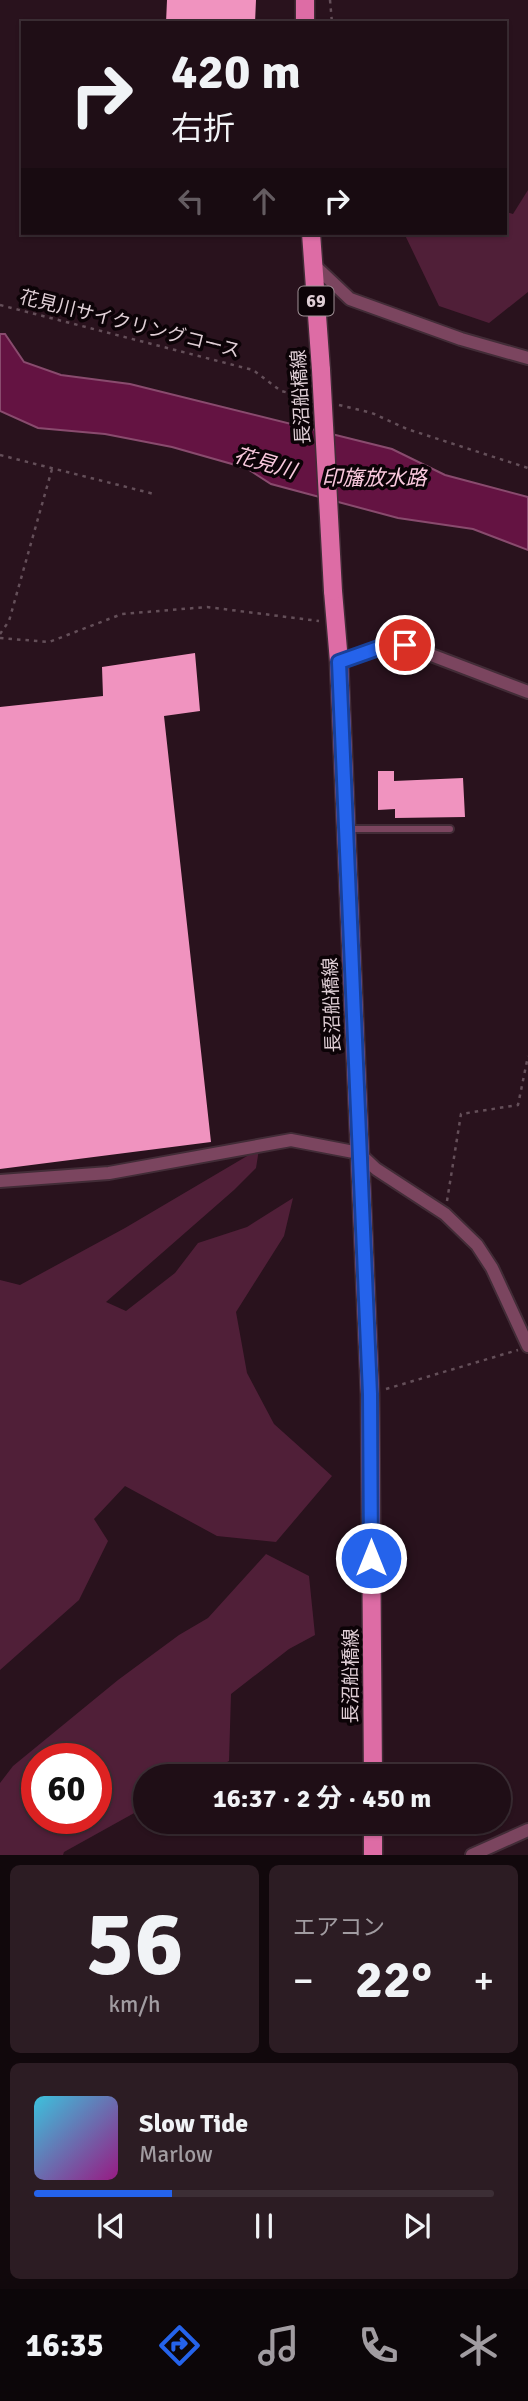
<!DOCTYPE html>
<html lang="ja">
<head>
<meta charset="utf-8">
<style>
	body { margin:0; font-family:Signika,"Noto Sans JP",sans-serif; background:#2c1c23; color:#f1f3f6; height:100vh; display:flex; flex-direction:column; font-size:26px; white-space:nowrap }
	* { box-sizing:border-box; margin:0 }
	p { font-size:23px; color:#a19ca1 }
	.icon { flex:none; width:38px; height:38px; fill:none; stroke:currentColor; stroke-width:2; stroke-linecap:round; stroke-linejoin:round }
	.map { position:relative; height:1855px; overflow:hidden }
	.sheet { display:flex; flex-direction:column; gap:10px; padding:10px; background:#11080c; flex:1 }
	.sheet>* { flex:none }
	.guide { position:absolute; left:21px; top:21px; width:486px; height:214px; border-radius:0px; box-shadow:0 2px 5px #0004,0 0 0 2px #3c2e35; background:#1f0e16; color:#f1f3f6; overflow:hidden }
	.speed { position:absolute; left:21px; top:1743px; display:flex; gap:14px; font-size:35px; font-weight:700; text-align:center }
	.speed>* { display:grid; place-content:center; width:91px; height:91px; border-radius:50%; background:#1f0e16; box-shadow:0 2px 5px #0004,0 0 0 2px #3c2e35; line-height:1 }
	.speed .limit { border:10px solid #d22; background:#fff; color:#111 }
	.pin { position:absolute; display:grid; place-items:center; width:60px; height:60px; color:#fff; margin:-30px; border:4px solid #fff; border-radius:50%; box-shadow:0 2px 7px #0007 }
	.me { position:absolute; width:77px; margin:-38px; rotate:0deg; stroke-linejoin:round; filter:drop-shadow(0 0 5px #0008) }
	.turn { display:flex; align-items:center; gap:24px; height:147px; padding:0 35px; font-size:32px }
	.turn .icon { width:91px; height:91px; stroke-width:2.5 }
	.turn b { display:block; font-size:49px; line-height:60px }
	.lanes { display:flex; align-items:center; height:66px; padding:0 35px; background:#0003; justify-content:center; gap:35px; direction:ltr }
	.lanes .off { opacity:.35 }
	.big { font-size:52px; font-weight:700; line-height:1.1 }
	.sheet .tile { flex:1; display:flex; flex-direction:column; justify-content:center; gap:10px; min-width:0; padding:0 24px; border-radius:10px; background:#2c1c23 }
	.sheet .dial { align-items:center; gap:0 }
	.dial b { font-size:91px; line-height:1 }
	.song { display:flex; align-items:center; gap:21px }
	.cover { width:84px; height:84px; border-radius:10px; background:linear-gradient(135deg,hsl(190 70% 55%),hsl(310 70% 35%)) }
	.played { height:7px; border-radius:4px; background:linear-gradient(90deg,#2563eb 30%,#3c2e35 30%) }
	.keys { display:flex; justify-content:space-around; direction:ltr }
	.heat { display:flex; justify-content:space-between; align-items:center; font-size:38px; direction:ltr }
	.sheet .tiles { flex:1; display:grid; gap:10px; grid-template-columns:1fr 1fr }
	.tile:last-child { grid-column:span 2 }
	.trip { position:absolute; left:133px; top:1764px; width:378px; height:70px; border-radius:35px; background:#1f0e16; box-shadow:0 2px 5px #0004,0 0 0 2px #3c2e35; font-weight:700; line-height:70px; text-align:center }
	.dock { display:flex; height:112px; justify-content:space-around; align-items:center; background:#0c0609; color:#a19ca1 }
	.dock .icon { width:49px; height:49px }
	.dock .selected { color:#2563eb }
	.dock b { font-size:32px; color:#f1f3f6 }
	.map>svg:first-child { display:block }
	.green { fill:#501f38; fill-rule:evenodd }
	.water { fill:#641342; stroke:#894b6e; stroke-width:2 }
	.building { fill:#f093bf }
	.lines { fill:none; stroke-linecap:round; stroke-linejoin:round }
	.lane-casing { stroke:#422c37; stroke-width:10 }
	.street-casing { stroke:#422c37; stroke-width:16 }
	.primary-casing { stroke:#422c37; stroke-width:21 }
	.path { stroke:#644f59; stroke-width:2.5; stroke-dasharray:3.5 5; stroke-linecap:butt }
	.lane { stroke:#7b455f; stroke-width:6 }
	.street { stroke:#7b455f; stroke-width:12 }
	.primary { stroke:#dd6ca5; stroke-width:18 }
	.primary-bridge-casing { stroke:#422c37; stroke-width:21; stroke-linecap:butt }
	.primary-bridge { stroke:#dd6ca5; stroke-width:18 }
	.route-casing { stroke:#184099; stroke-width:18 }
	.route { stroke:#2563eb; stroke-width:12 }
	.labels { text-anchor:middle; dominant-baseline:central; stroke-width:7; stroke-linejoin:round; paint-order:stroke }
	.shield { fill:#0c0307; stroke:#a09197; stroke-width:2 }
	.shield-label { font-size:18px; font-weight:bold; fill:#dfced5 }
	.street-label { font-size:19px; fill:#dfced5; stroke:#0c0307 }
	.water-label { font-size:21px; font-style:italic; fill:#fac9de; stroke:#0c0307 }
</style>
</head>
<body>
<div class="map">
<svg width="528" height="1855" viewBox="0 0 528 1855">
	<rect width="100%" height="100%" fill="#29121d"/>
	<path class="green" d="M 528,190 L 528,292 L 489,323 L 439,306 L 404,233 L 506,233 L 506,212 L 513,214 Z
		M 259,1149 L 256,1168 L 234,1190 L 106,1302 L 126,1311 L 175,1273 L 198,1243 L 247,1227 L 293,1198 L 284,1236 L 236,1312 L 247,1373 L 274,1424 L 332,1476 L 276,1542 L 217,1536 L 125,1486 L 94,1519 L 108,1541 L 79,1600 L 0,1670 L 0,1280 L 20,1285 L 125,1228 Z
		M 266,1554 L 309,1576 L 315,1635 L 289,1649 L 231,1694 L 229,1761 L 201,1776 L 145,1776 L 145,1807 L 64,1852 L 63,1855 L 0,1855 L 0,1783 L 13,1766 L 118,1680 L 179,1635 L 208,1618 ZM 37,1759 L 96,1759 L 96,1818 L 37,1818 Z"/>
	<path class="water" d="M 0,334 L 5,334 L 24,362 L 61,375 L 130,384 L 392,449 L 445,475 L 528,497 L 528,550 L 473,529 L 398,518 L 271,484 L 246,468 L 172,447 L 105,434 L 38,428 L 0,411 Z"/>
	<path class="building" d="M 167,0 L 256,0 L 255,23 L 166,23 Z
		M 195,653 L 200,711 L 164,716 L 211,1142 L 0,1169 L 0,707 L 103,696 L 102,667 Z
		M 378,771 L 394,771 L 394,781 L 463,778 L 465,817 L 395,818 L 395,809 L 378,810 Z"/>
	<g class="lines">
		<g class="lane-casing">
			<path id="lane" d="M 348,829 L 450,829"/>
		</g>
		<g class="street-casing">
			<path id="street" d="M 313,264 L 350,299 L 461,339 L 528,358
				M 339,662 L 387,645 L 405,645 L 528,692
				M 0,1181 L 109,1173 L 291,1140 L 359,1153 L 376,1169 L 445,1214 L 477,1245 L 492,1268 L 528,1346
				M 472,1855 L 528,1830"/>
		</g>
		<g class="primary-casing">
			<path id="primary" d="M 305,0 L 305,23
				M 311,233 L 321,370
				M 333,591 L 339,662 L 370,1394 L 373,1776
				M 373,1822 L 373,1855"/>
		</g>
		<path class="path" d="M 330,0 L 332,23
			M 0,305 L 253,370 L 281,391 L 309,398
			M 339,405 L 372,413 L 407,429 L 528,468
			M 0,455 L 154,494
			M 0,634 L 9,621 L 52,469
			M 0,638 L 49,642 L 122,614 L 207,607 L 319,621
			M 447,1201 L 461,1114 L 518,1105 L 528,1056
			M 386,1389 L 518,1350"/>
		<use href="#lane" class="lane"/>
		<use href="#street" class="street"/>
		<use href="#primary" class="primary"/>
		<g class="primary-bridge-casing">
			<path id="primary-bridge" d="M 321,370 L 333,591"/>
		</g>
		<use href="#primary-bridge" class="primary-bridge"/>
	</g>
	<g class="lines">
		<g class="route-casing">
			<path id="route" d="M 371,1558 L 370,1394 L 339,662 L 387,645 L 405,645"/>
		</g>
		<use href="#route" class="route"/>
	</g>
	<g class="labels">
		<rect class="shield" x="298.5" y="286.5" width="35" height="29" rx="5"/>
		<g class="shield-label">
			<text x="316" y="301">69</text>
		</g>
		<g class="street-label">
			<text transform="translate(130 324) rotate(14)">花見川サイクリングコース</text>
			<text transform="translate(301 397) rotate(-93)">長沼船橋線</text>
			<text transform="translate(332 1005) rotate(-92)">長沼船橋線</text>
			<text transform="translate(351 1676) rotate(-90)">長沼船橋線</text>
		</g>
		<g class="water-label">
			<text transform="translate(265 463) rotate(16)">花見川</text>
			<text x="374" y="478">印旛放水路</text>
		</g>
	</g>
</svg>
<div class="speed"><div class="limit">60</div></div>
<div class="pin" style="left:405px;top:645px;background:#d93025"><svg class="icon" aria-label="arrive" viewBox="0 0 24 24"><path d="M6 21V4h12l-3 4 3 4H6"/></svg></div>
<svg class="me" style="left:371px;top:1558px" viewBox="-20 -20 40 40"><circle r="17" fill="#2563eb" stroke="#fff" stroke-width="3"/><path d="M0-11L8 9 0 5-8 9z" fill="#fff"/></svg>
<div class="trip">16:37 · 2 分 · 450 m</div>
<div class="guide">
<div class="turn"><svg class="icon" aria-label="right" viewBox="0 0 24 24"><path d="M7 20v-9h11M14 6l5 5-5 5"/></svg><div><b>420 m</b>右折</div></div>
<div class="lanes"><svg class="icon off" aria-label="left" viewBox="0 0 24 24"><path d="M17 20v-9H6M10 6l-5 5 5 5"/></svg><svg class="icon off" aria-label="ahead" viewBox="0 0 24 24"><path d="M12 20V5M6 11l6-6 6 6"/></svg><svg class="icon" aria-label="right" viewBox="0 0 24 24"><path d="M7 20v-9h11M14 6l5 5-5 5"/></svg></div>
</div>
</div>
<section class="sheet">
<div class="tiles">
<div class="tile dial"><b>56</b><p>km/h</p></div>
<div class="tile"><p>エアコン</p>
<div class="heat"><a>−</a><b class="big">22°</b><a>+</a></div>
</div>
<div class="tile">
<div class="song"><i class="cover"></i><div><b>Slow Tide</b><p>Marlow</p></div></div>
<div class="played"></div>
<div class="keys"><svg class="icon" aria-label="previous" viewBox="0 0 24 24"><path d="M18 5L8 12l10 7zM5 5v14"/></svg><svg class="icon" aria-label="pause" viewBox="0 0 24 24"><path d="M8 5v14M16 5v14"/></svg><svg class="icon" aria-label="next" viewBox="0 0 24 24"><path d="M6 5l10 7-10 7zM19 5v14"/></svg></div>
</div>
</div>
</section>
<nav class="dock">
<b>16:35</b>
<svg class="icon selected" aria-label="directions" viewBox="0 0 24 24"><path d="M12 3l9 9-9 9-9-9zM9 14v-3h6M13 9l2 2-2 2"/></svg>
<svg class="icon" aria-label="music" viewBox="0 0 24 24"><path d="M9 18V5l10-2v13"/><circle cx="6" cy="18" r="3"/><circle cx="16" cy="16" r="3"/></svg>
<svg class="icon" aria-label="phone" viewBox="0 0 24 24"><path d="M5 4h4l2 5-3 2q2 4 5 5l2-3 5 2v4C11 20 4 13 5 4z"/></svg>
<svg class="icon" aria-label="climate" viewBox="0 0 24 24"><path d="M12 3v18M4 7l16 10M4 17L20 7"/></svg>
</nav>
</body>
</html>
